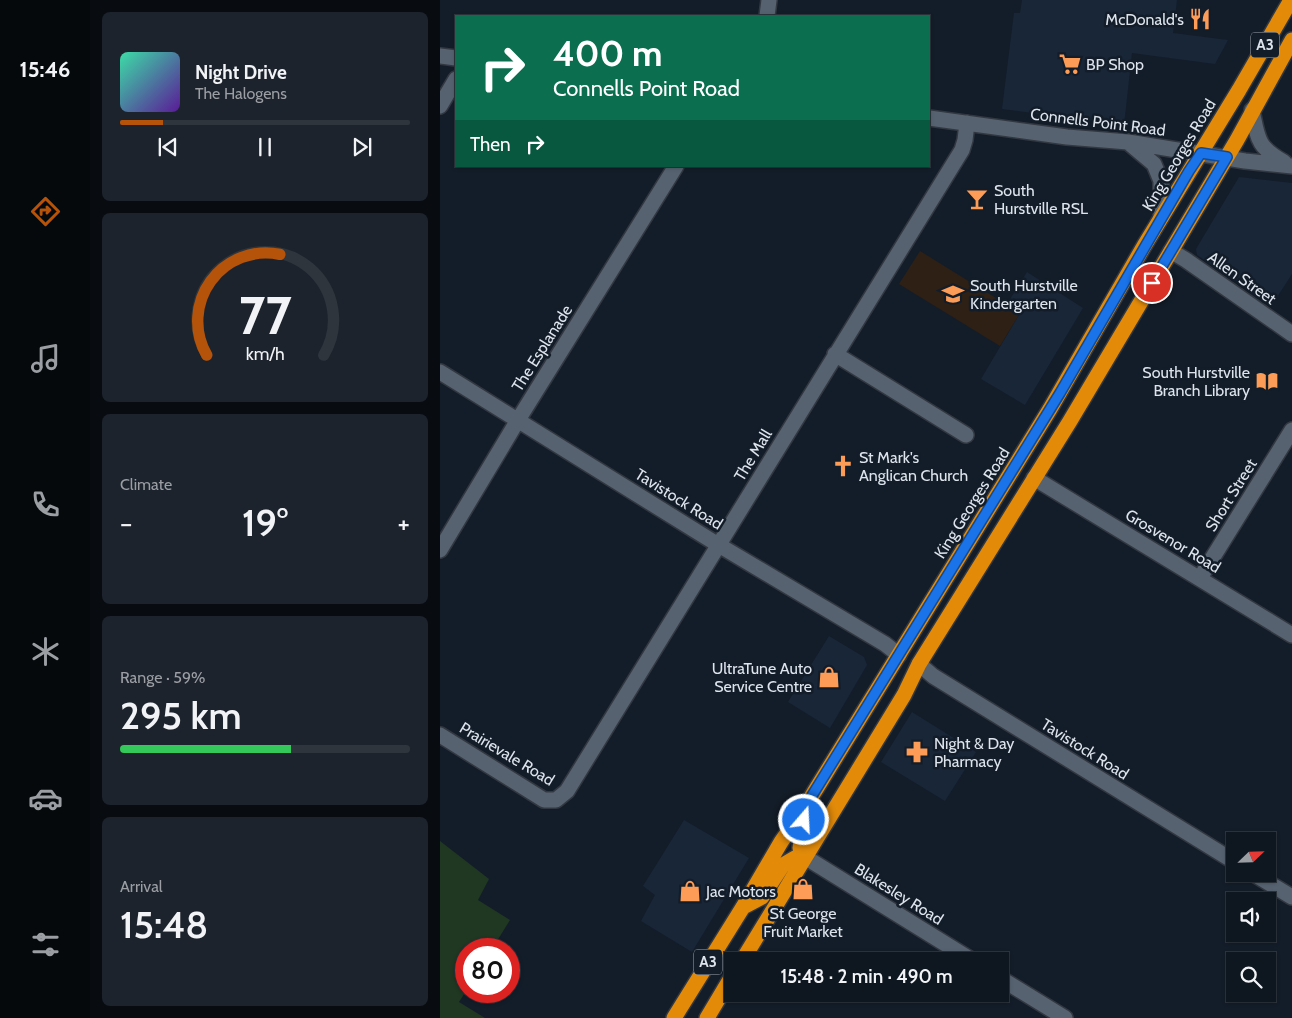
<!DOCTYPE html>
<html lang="en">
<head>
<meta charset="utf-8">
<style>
	body { margin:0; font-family:Cabin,sans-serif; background:#1c232c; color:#f1f3f6; height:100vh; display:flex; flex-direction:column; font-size:19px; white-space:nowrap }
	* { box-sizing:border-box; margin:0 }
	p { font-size:16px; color:#9b9fa4 }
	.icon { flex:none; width:28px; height:28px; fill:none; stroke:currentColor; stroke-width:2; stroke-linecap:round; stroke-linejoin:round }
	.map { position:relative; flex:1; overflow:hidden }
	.sheet { display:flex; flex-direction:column; gap:12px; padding:12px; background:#080c11; width:350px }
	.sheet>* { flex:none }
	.hud { position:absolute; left:15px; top:15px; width:475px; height:152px; border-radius:0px; box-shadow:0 1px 4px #0004,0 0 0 1px #2e353d; background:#0b6e4f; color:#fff; overflow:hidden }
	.needle { width:32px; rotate:67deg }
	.tools { position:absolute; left:786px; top:832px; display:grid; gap:10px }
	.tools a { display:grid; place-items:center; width:50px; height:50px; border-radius:0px; background:#0e161f; box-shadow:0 1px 4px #0004,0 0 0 1px #2e353d; font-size:25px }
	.speed { position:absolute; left:15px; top:938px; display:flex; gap:10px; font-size:25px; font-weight:700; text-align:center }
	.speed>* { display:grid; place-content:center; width:65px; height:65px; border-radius:50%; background:#0e161f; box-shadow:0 1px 4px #0004,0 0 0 1px #2e353d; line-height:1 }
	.speed .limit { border:8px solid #d22; background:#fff; color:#111 }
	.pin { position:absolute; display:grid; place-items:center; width:42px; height:42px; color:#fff; margin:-21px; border:2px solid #fff; border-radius:50%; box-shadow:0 1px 5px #0007 }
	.me { position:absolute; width:55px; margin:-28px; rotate:19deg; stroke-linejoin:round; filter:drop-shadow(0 0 4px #0008) }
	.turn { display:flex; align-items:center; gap:18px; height:105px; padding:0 15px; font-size:22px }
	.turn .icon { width:65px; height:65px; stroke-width:2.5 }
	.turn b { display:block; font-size:35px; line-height:42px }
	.then { display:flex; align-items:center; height:48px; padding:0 15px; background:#0003; gap:10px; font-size:19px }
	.big { font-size:38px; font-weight:600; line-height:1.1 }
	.sheet .card { flex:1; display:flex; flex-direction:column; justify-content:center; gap:8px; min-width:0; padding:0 18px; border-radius:8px; background:#1c232c }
	.sheet .dial { align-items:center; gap:0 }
	.dial svg { height:130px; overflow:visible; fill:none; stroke:#2e353d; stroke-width:7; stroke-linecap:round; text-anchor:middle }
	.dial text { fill:#f1f3f6; stroke:none }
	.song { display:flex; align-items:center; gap:15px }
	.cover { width:60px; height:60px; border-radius:8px; background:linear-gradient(135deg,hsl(160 70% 55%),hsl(270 70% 35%)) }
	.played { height:5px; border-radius:2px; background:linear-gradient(90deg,#b45309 15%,#2e353d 15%) }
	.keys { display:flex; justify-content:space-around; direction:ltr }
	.heat { display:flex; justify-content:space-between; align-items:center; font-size:28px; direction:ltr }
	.charge { height:8px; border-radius:4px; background:linear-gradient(90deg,#34c759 59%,#2e353d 0) }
	.trip { position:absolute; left:284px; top:952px; width:285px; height:50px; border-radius:0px; background:#0e161f; box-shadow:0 1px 4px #0004,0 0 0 1px #2e353d; font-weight:600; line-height:50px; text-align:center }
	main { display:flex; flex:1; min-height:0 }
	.tab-bar { display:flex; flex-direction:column; width:90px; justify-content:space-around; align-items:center; background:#06090c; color:#9b9fa4 }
	.tab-bar .icon { width:35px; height:35px }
	.tab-bar .active { color:#b45309 }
	.tab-bar b { font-size:22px; color:#f1f3f6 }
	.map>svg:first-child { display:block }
	.built { fill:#182637 }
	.education { fill:#2e2014 }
	.green { fill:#203721 }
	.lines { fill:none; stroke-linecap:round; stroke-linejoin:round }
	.minor-casing { stroke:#323841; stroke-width:18 }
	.highway-casing { stroke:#323841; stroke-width:18 }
	.minor { stroke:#566270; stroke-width:15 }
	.highway { stroke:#e38b09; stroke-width:15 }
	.route-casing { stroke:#114b97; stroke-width:12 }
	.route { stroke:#1a73e8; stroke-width:9 }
	.labels { text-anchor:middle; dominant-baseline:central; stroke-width:5; stroke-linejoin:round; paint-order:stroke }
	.shield { fill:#131d29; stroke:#a0a8b2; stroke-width:1 }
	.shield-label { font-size:15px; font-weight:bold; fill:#dde4ec }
	.poi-label { font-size:16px; fill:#dde4ec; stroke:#131d29; text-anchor:start }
	.street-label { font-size:16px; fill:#dde4ec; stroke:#131d29 }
</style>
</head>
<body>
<main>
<nav class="tab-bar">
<b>15:46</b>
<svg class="icon active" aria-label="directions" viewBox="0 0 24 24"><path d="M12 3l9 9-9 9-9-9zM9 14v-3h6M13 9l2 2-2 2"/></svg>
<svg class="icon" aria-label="music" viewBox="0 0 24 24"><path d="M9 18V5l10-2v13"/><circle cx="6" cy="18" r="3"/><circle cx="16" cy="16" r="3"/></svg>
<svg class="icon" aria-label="phone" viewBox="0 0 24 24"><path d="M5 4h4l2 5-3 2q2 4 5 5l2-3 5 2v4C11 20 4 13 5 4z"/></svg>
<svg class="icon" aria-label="climate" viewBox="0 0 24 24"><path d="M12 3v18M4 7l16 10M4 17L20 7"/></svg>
<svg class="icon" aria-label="car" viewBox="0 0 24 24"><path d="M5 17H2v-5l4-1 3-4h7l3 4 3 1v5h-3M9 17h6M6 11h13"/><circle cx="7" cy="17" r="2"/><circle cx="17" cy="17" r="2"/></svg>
<svg class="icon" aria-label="filters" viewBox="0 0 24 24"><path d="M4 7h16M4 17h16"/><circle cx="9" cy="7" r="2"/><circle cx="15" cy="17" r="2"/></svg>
</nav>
<section class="sheet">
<div class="card">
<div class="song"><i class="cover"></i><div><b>Night Drive</b><p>The Halogens</p></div></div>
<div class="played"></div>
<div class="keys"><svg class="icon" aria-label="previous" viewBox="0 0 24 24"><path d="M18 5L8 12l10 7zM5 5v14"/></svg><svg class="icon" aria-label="pause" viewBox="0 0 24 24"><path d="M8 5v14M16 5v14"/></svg><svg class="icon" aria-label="next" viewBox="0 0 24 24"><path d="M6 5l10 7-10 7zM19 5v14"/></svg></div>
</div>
<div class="card dial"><svg viewBox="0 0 100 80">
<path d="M14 69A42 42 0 1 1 86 69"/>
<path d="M14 69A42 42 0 0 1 59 7" stroke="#b45309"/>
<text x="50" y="56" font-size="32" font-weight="700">77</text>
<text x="50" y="72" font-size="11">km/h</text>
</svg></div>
<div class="card"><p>Climate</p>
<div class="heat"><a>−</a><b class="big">19°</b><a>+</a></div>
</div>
<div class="card"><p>Range · 59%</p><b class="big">295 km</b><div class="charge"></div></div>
<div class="card"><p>Arrival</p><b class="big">15:48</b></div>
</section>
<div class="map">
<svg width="852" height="1018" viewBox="0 0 852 1018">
	<rect width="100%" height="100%" fill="#131d29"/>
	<path class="built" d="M 582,0 L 737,0 L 733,33 L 788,40 L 775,64 L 692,53 L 684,125 L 562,109 L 574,13 L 580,13 Z
		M 799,177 L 852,183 L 852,274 L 832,305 L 757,255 L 756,249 Z
		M 587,272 L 643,308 L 585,405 L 541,379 L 580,313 L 567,304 Z
		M 389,636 L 424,657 L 427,665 L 390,728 L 348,702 Z
		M 472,712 L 536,752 L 505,801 L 441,762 Z
		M 244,820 L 309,858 L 252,952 L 201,921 L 215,895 L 203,886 Z"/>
	<path class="education" d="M 480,251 L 580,313 L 560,346 L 459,284 Z"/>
	<path class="green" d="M 0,841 L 49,879 L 38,900 L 70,920 L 52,949 L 26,949 L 26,991 L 19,1002 L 45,1018 L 0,1018 Z"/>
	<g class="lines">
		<g class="minor-casing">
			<path id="minor" d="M 327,16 L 329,0
				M 0,56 L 16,58
				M 0,106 L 16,79
				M 812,110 C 818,139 817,147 844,162
				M 489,118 L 627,137 L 688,142 L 805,161 L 852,166
				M 689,143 L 714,164 L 721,181 L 721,217
				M 731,251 L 746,260 L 852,334
				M 395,354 L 526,435
				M 0,372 L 272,541 L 445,644 L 459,655
				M 594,478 L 852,635
				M 0,550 L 78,420 L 236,166
				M 760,578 L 852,430
				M 479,664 L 493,676 L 795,862
				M 0,735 L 104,800 L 116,800 L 127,791 L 522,150 L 525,140 L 527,123
				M 365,857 L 533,961
				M 814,874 L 852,897
				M 560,978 L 625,1018"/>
		</g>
		<g class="highway-casing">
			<path id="highway" d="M 365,810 L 360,848 L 365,857
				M 303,907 L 322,897 L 343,865 L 355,858 L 365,857
				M 302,961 L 464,695 L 479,664 L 630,421 L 797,140 L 852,40
				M 234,1018 L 303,907 L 341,842 L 365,807 L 610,409 L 704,246 L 799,90 L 851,0
				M 267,1018 L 292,976"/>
		</g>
		<use href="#minor" class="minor"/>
		<use href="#highway" class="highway"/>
	</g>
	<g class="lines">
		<g class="route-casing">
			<path id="route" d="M 364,820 L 365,807 L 620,393 L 749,171 L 761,153 L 787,157 L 712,283"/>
		</g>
		<use href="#route" class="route"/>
	</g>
	<defs>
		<g id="restaurant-bare" transform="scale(1.725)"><path d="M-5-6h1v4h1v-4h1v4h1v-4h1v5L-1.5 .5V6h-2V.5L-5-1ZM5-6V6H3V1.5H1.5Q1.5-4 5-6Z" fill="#fd9c56" stroke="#131d29" stroke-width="2.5" paint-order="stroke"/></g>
		<g id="supermarket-bare" transform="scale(1.725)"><path d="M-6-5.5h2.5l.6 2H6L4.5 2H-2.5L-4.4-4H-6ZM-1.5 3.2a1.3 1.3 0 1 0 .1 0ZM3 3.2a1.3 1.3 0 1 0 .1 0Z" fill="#fd9c56" stroke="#131d29" stroke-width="2.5" paint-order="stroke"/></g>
		<g id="bar-bare" transform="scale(1.725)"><path d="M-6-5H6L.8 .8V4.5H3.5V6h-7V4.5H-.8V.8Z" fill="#fd9c56" stroke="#131d29" stroke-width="2.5" paint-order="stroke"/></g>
		<g id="school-bare" transform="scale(1.725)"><path d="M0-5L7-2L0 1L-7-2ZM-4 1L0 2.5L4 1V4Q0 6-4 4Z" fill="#fd9c56" stroke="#131d29" stroke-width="2.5" paint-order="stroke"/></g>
		<g id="library-bare" transform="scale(1.725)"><path d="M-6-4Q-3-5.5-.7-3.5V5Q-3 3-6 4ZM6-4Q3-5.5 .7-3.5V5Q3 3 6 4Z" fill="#fd9c56" stroke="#131d29" stroke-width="2.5" paint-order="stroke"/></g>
		<g id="church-bare" transform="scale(1.725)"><path d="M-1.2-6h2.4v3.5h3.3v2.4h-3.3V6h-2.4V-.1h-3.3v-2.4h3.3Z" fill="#fd9c56" stroke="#131d29" stroke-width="2.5" paint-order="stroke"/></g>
		<g id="shop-bare" transform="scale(1.725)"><path d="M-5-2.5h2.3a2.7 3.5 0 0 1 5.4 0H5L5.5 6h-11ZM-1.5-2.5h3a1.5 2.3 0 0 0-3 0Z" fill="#fd9c56" stroke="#131d29" stroke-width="2.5" paint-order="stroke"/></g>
		<g id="pharmacy-bare" transform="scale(1.725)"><path d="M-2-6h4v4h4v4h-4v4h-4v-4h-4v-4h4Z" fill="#fd9c56" stroke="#131d29" stroke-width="2.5" paint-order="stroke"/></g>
	</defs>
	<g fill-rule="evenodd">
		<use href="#restaurant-bare" x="760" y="19"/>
		<use href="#supermarket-bare" x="630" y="64"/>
		<use href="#bar-bare" x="537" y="199"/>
		<use href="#school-bare" x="513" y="294"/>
		<use href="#library-bare" x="827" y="381"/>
		<use href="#church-bare" x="403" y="466"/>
		<use href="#shop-bare" x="389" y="677"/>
		<use href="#pharmacy-bare" x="477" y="752"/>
		<use href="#shop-bare" x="363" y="889"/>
		<use href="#shop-bare" x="250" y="891"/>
	</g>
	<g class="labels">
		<g class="shield">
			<rect x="811" y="32.5" width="28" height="25" rx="4"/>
			<rect x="254" y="949.5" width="28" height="25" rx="4"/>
		</g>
		<g class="shield-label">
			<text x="825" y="45">A3</text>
			<text x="268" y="962">A3</text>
		</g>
		<g class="poi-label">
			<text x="744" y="19" text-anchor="end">McDonald's</text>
			<text x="646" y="64">BP Shop</text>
			<text x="554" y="190">South<tspan x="554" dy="18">Hurstville RSL</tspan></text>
			<text x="530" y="285">South Hurstville<tspan x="530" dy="18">Kindergarten</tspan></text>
			<text x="810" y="372" text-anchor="end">South Hurstville<tspan x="810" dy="18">Branch Library</tspan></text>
			<text x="419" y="457">St Mark's<tspan x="419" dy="18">Anglican Church</tspan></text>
			<text x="372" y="668" text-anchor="end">UltraTune Auto<tspan x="372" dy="18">Service Centre</tspan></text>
			<text x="494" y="743">Night &amp; Day<tspan x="494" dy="18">Pharmacy</tspan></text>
			<text x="266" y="891">Jac Motors</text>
			<text x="363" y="913" text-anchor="middle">St George<tspan x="363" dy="18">Fruit Market</tspan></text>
		</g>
		<g class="street-label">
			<text transform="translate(658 122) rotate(7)">Connells Point Road</text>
			<text transform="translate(739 155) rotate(-59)">King Georges Road</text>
			<text transform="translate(802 278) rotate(35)">Allen Street</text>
			<text transform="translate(102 348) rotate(-58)">The Esplanade</text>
			<text transform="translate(313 455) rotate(-59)">The Mall</text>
			<text transform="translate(791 495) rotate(-58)">Short Street</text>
			<text transform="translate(239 499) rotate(32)">Tavistock Road</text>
			<text transform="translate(532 503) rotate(-58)">King Georges Road</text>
			<text transform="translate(733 541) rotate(31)">Grosvenor Road</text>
			<text transform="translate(645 749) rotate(32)">Tavistock Road</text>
			<text transform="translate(67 754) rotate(31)">Prairievale Road</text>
			<text transform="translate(459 894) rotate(32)">Blakesley Road</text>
		</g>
	</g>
</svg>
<div class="tools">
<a><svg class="needle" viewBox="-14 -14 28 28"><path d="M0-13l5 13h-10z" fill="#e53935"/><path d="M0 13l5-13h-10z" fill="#9b9fa4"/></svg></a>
<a><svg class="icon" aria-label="sound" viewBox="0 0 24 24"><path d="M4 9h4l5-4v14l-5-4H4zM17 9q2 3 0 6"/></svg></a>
<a><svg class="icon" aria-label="search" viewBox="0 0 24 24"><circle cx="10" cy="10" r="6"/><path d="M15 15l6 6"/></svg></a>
</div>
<div class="speed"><div class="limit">80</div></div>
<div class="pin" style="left:712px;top:283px;background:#d93025"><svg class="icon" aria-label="arrive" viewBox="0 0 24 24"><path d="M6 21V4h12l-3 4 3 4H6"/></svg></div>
<svg class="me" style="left:364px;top:820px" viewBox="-20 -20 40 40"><circle r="17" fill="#1a73e8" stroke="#fff" stroke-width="3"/><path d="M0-11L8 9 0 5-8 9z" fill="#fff"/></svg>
<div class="trip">15:48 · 2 min · 490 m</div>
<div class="hud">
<div class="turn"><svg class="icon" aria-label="right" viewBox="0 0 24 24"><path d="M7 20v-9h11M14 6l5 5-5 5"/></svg><div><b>400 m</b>Connells Point Road</div></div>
<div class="then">Then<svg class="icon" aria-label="right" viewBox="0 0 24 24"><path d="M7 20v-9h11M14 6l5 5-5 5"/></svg></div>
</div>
</div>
</main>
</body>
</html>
